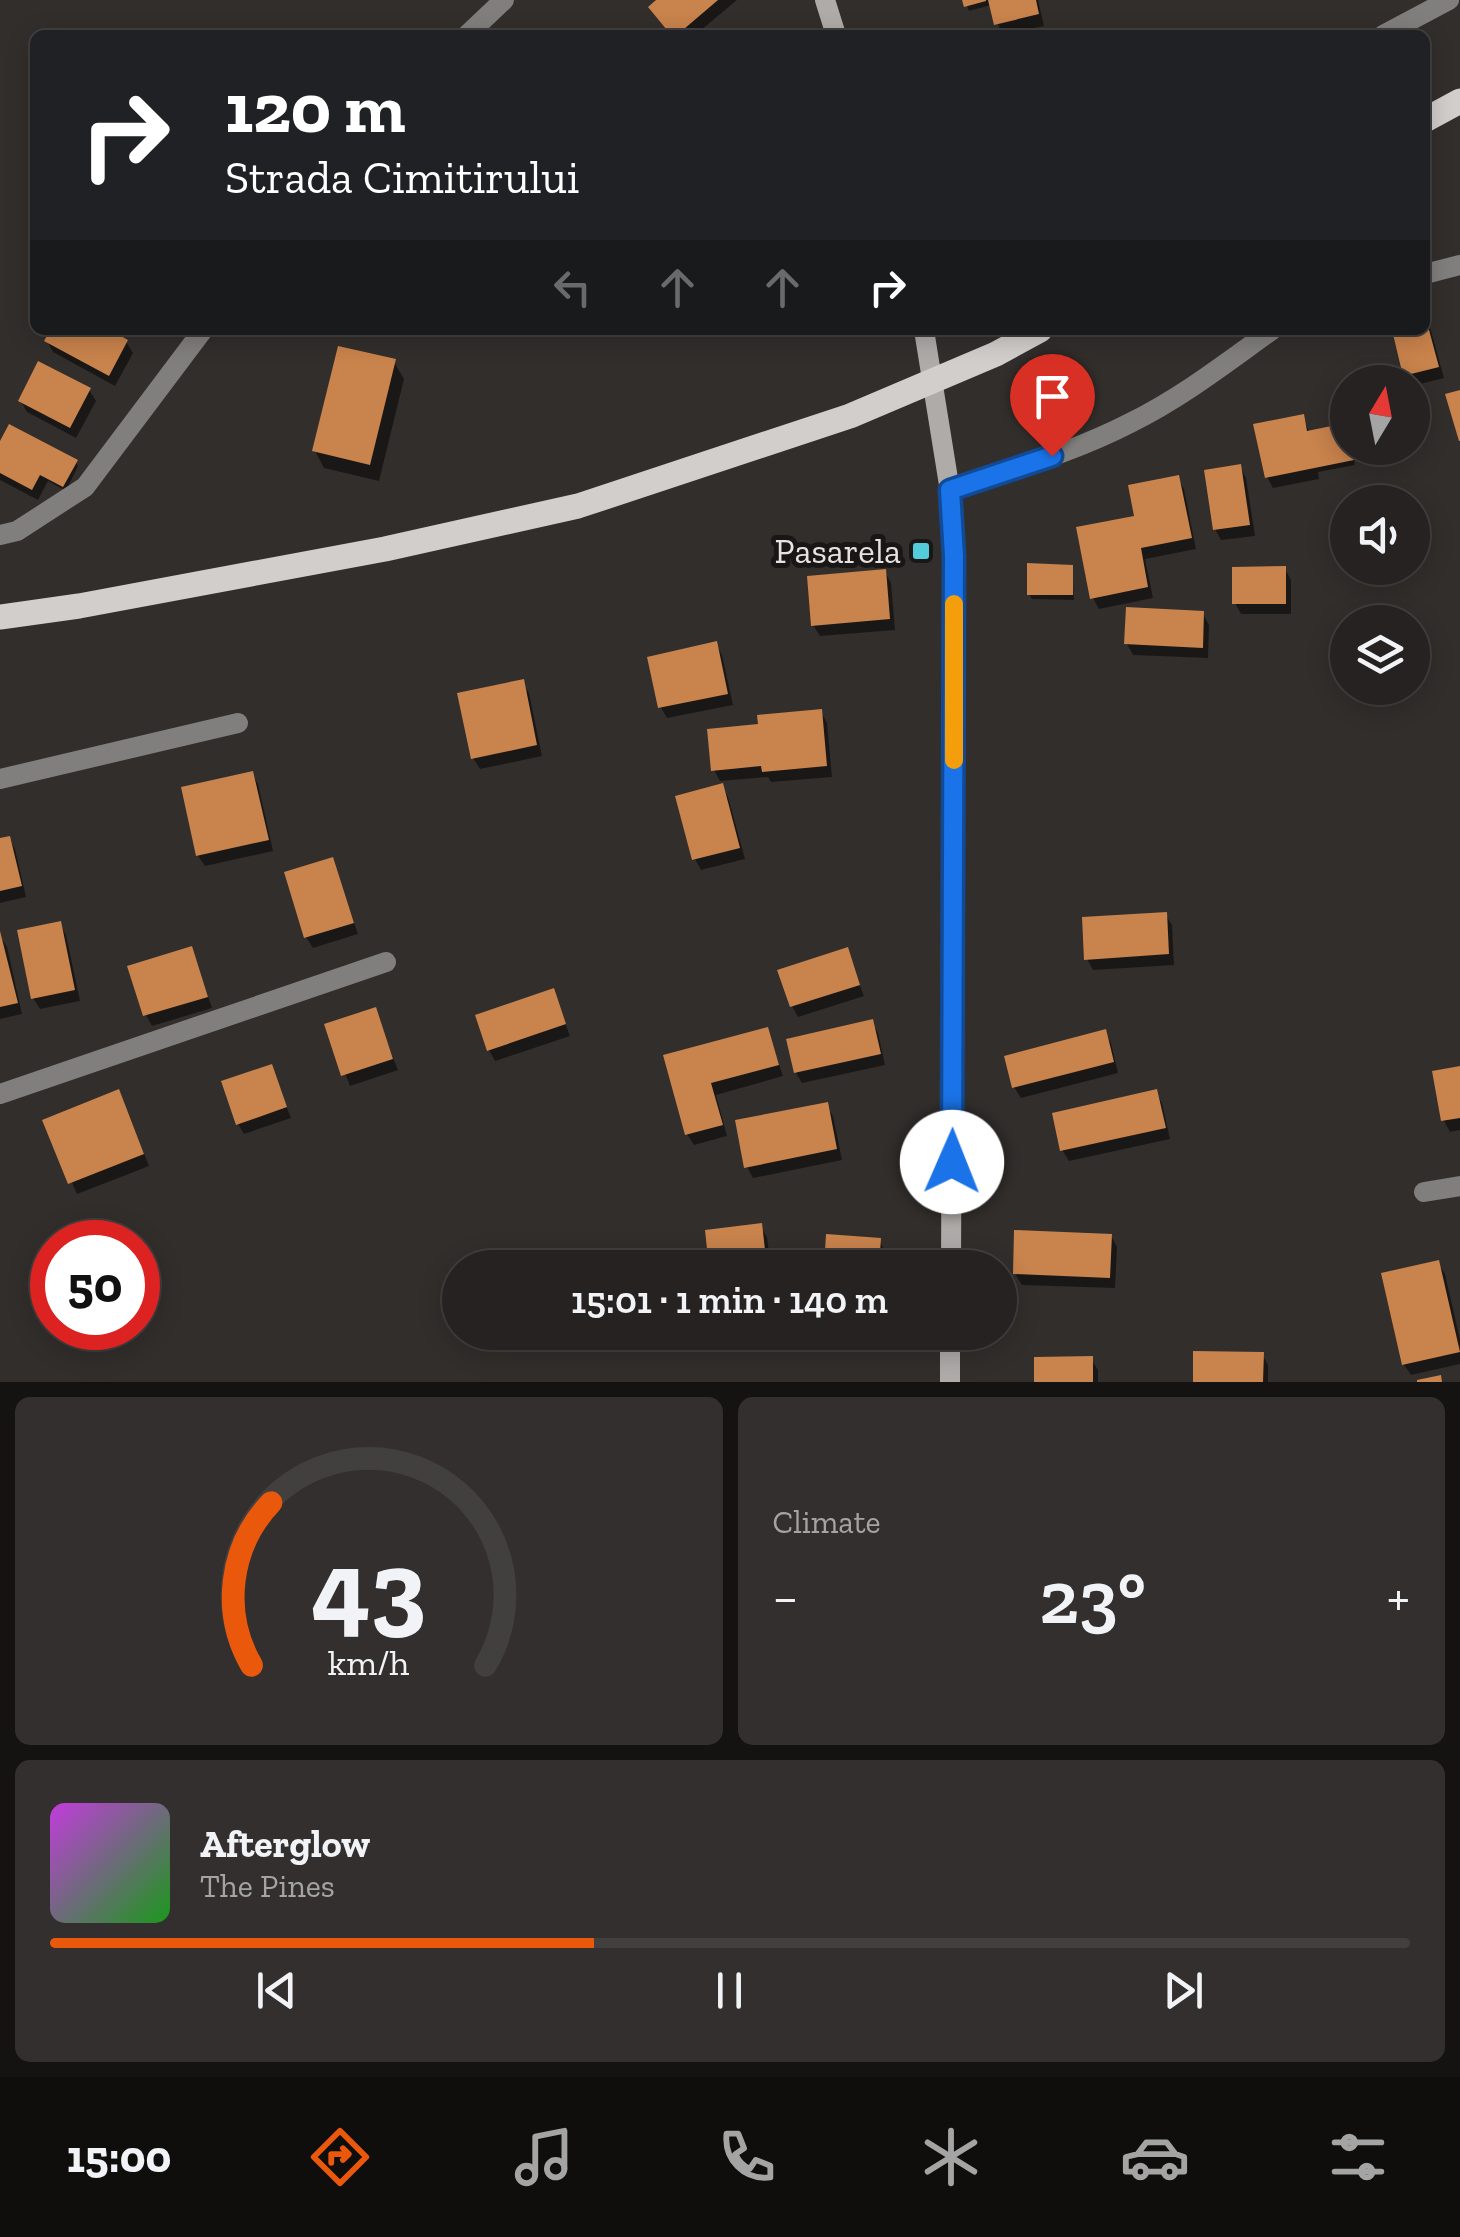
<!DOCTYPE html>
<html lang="en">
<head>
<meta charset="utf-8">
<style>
	body { margin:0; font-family:"Zilla Slab",serif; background:#322f2e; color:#f1f3f6; height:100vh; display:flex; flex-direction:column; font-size:38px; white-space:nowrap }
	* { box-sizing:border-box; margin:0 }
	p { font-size:32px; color:#a4a4a5 }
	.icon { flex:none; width:55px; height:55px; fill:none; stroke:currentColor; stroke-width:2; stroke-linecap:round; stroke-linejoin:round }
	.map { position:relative; height:1382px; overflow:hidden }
	.sheet { display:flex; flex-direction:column; gap:15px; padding:15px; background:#151312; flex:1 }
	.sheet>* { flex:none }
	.top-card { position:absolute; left:30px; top:30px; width:1400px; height:305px; border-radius:15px; box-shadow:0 5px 25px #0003,0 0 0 2px #423f3f; background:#202124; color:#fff; overflow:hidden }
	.needle { width:65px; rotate:10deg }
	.controls { position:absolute; left:1330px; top:365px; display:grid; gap:20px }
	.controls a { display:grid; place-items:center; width:100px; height:100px; border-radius:50%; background:#262221; box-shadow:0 5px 25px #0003,0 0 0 2px #423f3f; font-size:50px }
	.speed { position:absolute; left:30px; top:1220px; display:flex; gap:20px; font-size:50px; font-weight:700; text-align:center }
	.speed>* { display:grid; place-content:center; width:130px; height:130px; border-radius:50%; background:#262221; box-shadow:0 5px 25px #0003,0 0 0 2px #423f3f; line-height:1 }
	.speed .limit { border:15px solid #d22; background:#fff; color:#111 }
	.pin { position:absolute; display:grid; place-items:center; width:85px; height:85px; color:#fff; margin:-102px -42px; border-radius:50% 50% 50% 0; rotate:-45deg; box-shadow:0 0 10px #0007 }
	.pin .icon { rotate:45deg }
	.me { position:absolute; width:110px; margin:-55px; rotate:1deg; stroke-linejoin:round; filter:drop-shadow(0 0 8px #0008) }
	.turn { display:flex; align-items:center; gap:35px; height:210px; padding:0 30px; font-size:45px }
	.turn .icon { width:130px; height:130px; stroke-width:2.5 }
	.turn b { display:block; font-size:70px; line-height:85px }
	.lanes { display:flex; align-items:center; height:95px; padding:0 30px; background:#0003; justify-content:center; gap:50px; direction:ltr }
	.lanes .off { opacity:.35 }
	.big { font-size:75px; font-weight:600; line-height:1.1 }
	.sheet .card { flex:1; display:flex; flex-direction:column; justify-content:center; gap:15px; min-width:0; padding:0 35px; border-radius:15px; background:#322f2e }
	.sheet .dial { align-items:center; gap:0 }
	.dial svg { height:260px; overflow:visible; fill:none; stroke:#423f3f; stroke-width:7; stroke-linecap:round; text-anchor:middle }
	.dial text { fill:#f1f3f6; stroke:none }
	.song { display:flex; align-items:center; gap:30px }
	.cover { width:120px; height:120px; border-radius:15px; background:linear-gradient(135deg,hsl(290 70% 55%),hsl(120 70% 35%)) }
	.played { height:10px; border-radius:5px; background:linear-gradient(90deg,#ea580c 40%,#423f3f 40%) }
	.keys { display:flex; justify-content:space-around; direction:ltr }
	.heat { display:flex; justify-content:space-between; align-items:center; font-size:55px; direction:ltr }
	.sheet .tiles { flex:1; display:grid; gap:15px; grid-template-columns:1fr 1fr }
	.card:last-child { grid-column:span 2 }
	.trip { position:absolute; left:442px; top:1250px; width:575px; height:100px; border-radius:50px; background:#262221; box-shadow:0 5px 25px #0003,0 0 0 2px #423f3f; font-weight:600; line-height:100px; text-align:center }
	.tabs { display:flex; height:160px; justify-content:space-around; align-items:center; background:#0f0e0d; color:#a4a4a5 }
	.tabs .icon { width:70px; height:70px }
	.tabs .active { color:#ea580c }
	.tabs b { font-size:45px; color:#f1f3f6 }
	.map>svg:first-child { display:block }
	.shadow { fill:#0007 }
	.building { fill:#c9834c }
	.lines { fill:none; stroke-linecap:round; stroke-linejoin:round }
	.lane { stroke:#807f7d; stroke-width:20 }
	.street { stroke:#807f7d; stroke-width:20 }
	.secondary { stroke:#afaba9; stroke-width:20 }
	.primary { stroke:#d2cecb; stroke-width:25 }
	.route-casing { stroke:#114b97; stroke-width:25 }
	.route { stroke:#1a73e8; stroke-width:18 }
	.slow { stroke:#f59e0b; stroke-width:18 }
	.poi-dot { fill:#53cbdb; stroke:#191716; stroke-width:4 }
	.labels { text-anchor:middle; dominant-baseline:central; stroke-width:10; stroke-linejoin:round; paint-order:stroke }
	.poi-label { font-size:35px; fill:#e5e2e1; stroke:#191716; text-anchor:end }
</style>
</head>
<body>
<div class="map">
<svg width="1460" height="1382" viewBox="0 0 1460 1382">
	<rect width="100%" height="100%" fill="#322e2c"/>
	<path class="shadow" d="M 660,0 L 737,0 L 695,35 L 671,35 L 651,8 Z
		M 965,0 L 1038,0 L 1044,26 L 1002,35 L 991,5 L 969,11 Z
		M 1425,309 L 1444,378 L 1412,386 L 1406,375 L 1394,330 L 1425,330 Z
		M 53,330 L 104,330 L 126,342 L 133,353 L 115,386 L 53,352 L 47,341 Z
		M 394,362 L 404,379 L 379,481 L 324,468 L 315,451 Z
		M 89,390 L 96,401 L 76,438 L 27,412 L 21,401 Z
		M 1302,416 L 1310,433 L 1345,426 L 1348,448 L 1351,448 L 1355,465 L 1318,472 L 1319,479 L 1273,488 L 1267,477 Z
		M 0,447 L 76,462 L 78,466 L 66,491 L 48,481 L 38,500 L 0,480 Z
		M 1240,467 L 1246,478 L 1255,536 L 1221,540 L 1215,529 Z
		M 1178,478 L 1184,489 L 1196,549 L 1145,559 L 1153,598 L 1099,609 L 1093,598 L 1137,518 Z
		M 1072,567 L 1074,600 L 1032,599 L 1029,594 Z
		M 1285,569 L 1291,580 L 1291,614 L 1241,614 L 1235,603 Z
		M 885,572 L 891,583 L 895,630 L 820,636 L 813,625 Z
		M 1203,614 L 1209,625 L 1208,658 L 1133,655 L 1127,644 Z
		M 716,644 L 722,655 L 733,705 L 667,718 L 661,708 L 650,658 Z
		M 522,682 L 529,693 L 542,756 L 480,769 L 473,758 Z
		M 821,712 L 827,723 L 832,777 L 771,782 L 768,777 L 720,781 L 714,770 L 760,726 Z
		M 252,774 L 258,784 L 273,851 L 205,866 L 198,856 L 184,789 Z
		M 722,786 L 728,797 L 745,859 L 701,870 L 695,859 Z
		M 9,838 L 15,849 L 26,897 L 0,903 L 0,841 Z
		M 332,860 L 358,934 L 313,948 L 306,937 Z
		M 1165,914 L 1172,925 L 1174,965 L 1093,970 L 1087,959 Z
		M 60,924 L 66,935 L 80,1001 L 40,1009 L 33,998 Z
		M 0,936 L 7,947 L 22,1014 L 0,1019 Z
		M 191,949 L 212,1008 L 152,1026 L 146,1015 Z
		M 846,950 L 864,996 L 798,1017 L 792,1006 Z
		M 553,991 L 570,1036 L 495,1061 L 489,1050 Z
		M 374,1010 L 398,1070 L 350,1086 L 327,1026 Z
		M 872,1022 L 878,1033 L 885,1065 L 802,1083 L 796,1073 Z
		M 767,1030 L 783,1076 L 716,1095 L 727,1136 L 694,1145 L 687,1134 L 666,1057 Z
		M 1105,1032 L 1111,1043 L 1118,1073 L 1021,1098 L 1014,1087 Z
		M 271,1067 L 291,1118 L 244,1134 L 238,1124 Z
		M 1460,1068 L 1460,1130 L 1450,1132 L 1444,1121 L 1435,1073 Z
		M 1156,1092 L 1162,1103 L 1170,1139 L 1069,1161 L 1062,1150 Z
		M 124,1103 L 149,1166 L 77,1194 L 45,1121 Z
		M 826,1105 L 833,1116 L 842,1160 L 753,1178 L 747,1167 Z
		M 760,1226 L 767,1237 L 771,1268 L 712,1268 Z
		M 1111,1236 L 1117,1247 L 1115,1288 L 1022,1285 L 1015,1274 Z
		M 879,1240 L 885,1251 L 884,1268 L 826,1268 Z
		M 1438,1263 L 1445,1274 L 1460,1340 L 1460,1364 L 1411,1375 L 1404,1365 L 1384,1275 Z
		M 1262,1354 L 1268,1365 L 1268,1382 L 1195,1382 Z
		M 1091,1359 L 1098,1370 L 1098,1382 L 1037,1382 Z"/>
	<path class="building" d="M 656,0 L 718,0 L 677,35 L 671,35 L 648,7 Z
		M 962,0 L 986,0 L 986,1 L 964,7 Z
		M 988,0 L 1036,0 L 1039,14 L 994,25 Z
		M 1425,315 L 1439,367 L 1403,376 L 1392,330 L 1425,330 Z
		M 50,330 L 110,330 L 128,340 L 109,376 L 44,341 Z
		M 338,346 L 396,359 L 370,465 L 312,451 Z
		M 38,361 L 91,388 L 70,428 L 18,401 Z
		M 1460,390 L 1460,441 L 1459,441 L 1445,394 Z
		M 1304,414 L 1307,431 L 1346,423 L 1348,448 L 1351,448 L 1354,460 L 1265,478 L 1253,424 Z
		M 9,424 L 78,460 L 63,487 L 40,475 L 32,490 L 0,473 L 0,441 Z
		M 1241,464 L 1250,525 L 1213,530 L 1204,470 Z
		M 1179,475 L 1192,538 L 1141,548 L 1148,587 L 1090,599 L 1076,527 L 1134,516 L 1128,485 Z
		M 1027,563 L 1073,565 L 1073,595 L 1027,595 Z
		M 1286,566 L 1286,604 L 1232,604 L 1232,567 Z
		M 886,569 L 890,619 L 811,626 L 807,576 Z
		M 1126,607 L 1204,611 L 1203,648 L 1124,644 Z
		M 717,641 L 728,694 L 658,708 L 647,657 Z
		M 524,679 L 537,745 L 471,759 L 457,693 Z
		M 822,709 L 827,766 L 762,772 L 761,766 L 711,771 L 707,729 L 758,724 L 757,715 Z
		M 253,771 L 269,840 L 196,856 L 181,787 Z
		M 723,783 L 740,848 L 692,860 L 675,796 Z
		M 10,836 L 22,886 L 0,891 L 0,838 Z
		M 333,857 L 354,923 L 304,938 L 284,872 Z
		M 1167,912 L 1169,954 L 1084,960 L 1082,917 Z
		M 61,921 L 75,990 L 31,999 L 17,930 Z
		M 0,931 L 18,1003 L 0,1007 Z
		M 192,946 L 208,997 L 143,1016 L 127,966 Z
		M 848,947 L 860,985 L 790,1007 L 777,970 Z
		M 554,988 L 566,1024 L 487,1051 L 475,1015 Z
		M 376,1007 L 393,1059 L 341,1076 L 324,1024 Z
		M 873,1019 L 881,1054 L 794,1073 L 786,1039 Z
		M 768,1027 L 779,1065 L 711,1083 L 723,1125 L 685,1135 L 663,1055 Z
		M 1106,1029 L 1114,1062 L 1012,1088 L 1004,1056 Z
		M 272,1064 L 287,1107 L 236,1125 L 221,1081 Z
		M 1460,1066 L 1460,1118 L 1441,1121 L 1432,1071 Z
		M 119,1089 L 144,1154 L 68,1184 L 42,1120 Z
		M 1157,1089 L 1166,1128 L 1060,1151 L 1052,1113 Z
		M 828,1102 L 837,1149 L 744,1168 L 735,1120 Z
		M 762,1223 L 767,1268 L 709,1268 L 705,1230 Z
		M 1014,1230 L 1112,1234 L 1110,1278 L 1013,1274 Z
		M 826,1234 L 881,1238 L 879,1268 L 824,1268 Z
		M 1439,1260 L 1460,1352 L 1402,1365 L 1381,1273 Z
		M 1193,1351 L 1264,1352 L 1263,1382 L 1193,1382 Z
		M 1093,1356 L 1093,1382 L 1034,1382 L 1034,1357 Z
		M 1441,1375 L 1442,1382 L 1417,1382 L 1417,1380 Z"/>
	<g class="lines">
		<path class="lane" d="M 1383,35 L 1449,0"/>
		<path class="street" d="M 467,35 L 504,0
			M 1425,274 L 1460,265
			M 950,491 C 1010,470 1074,452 1130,423 C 1181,398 1226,363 1272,330
			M 0,535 L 17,531 L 85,487 L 203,330
			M 0,779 L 238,723
			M 0,1094 L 386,962
			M 1424,1192 L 1460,1186"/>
		<path class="secondary" d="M 825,0 L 836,35
			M 924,330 L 950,491 L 954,556 L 951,1268
			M 950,1332 L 950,1382"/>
		<path class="primary" d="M 1425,120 L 1460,101
			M 0,617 L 79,606 L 385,549 L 578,506 L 850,416 L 996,354 L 1040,330"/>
	</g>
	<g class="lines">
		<g class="route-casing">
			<path id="route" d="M 952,1162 L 954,556 L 950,490 L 1052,456"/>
		</g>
		<use href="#route" class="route"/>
		<path class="slow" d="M 954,760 L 954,604"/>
	</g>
	<rect class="poi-dot" x="911" y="541" width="20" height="20" rx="5"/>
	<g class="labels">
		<g class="poi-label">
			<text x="901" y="551">Pasarela</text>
		</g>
	</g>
</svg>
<div class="controls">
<a><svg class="needle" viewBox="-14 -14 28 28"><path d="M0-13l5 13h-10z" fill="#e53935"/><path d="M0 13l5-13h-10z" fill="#a4a4a5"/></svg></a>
<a><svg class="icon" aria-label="sound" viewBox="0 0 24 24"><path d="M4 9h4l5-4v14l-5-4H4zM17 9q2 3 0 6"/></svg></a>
<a><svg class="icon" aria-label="layers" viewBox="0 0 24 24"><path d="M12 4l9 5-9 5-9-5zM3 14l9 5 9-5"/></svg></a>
</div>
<div class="speed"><div class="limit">50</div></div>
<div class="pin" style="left:1052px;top:456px;background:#d93025"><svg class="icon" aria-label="arrive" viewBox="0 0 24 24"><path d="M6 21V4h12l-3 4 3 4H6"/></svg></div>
<svg class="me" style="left:952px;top:1162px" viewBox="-20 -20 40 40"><circle r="19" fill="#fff"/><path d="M0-13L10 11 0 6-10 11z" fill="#1a73e8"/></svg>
<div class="trip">15:01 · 1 min · 140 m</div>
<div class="top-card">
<div class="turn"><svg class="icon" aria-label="right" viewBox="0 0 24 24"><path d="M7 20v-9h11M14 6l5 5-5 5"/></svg><div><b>120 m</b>Strada Cimitirului</div></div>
<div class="lanes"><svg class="icon off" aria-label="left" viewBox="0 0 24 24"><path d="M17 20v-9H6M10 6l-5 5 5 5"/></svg><svg class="icon off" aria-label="ahead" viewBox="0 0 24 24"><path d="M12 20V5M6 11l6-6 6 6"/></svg><svg class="icon off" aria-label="ahead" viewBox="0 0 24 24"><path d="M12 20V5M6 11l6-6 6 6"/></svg><svg class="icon" aria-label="right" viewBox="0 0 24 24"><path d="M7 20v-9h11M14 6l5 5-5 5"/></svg></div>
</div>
</div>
<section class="sheet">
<div class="tiles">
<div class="card dial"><svg viewBox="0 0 100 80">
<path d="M14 69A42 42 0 1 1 86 69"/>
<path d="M14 69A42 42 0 0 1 20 19" stroke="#ea580c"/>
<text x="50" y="56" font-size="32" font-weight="700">43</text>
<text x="50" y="72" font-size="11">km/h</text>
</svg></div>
<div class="card"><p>Climate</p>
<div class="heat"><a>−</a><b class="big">23°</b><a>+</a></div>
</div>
<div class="card">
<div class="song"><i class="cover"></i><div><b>Afterglow</b><p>The Pines</p></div></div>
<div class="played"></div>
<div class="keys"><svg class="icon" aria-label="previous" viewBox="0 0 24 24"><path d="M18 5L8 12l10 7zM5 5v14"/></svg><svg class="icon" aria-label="pause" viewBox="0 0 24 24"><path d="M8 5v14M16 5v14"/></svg><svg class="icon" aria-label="next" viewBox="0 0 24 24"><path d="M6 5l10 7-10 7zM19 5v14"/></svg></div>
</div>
</div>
</section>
<nav class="tabs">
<b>15:00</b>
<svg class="icon active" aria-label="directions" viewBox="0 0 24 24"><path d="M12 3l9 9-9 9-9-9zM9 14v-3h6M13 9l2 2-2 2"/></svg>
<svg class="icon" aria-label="music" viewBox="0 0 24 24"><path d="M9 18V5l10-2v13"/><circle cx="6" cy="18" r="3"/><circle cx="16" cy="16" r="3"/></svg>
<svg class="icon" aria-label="phone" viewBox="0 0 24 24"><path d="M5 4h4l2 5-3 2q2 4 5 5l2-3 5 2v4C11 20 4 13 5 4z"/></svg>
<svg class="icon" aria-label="climate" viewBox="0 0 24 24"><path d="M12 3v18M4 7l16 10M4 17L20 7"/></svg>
<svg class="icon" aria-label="car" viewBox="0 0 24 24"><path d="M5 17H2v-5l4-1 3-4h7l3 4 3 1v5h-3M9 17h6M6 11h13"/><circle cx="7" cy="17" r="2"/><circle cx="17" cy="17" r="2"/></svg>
<svg class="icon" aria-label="filters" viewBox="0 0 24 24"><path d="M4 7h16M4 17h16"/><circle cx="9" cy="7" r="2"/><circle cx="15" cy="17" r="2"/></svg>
</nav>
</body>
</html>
